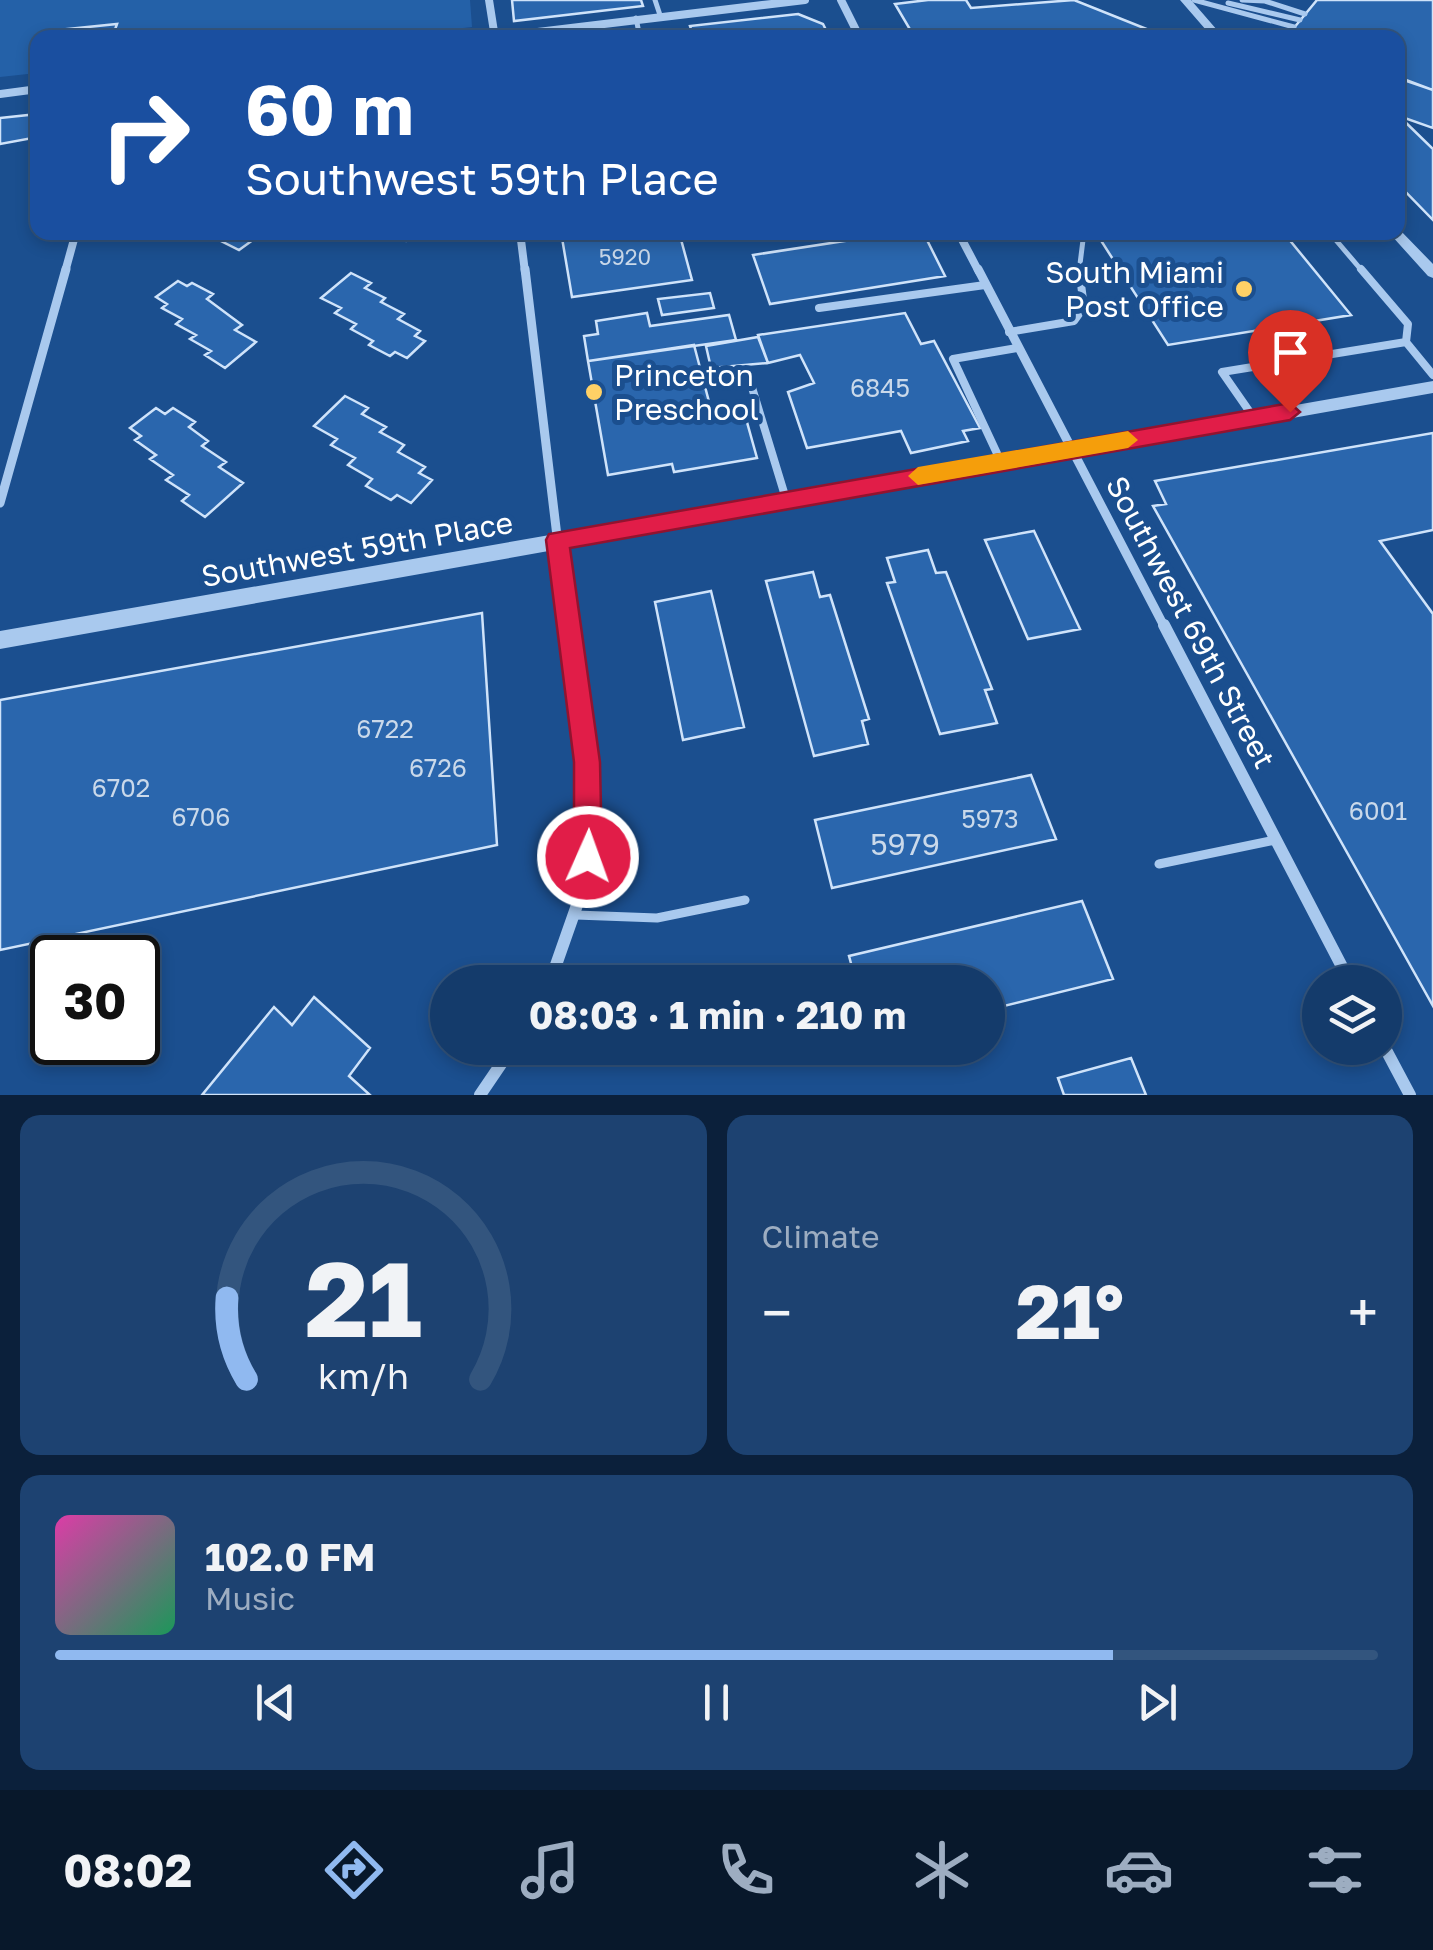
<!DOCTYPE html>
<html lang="en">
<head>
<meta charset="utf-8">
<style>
	body { margin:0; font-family:"Golos Text",sans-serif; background:#1d4271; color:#f1f3f6; height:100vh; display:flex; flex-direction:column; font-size:38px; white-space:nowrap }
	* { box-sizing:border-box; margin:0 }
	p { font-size:32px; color:#9dadc1 }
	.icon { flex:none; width:55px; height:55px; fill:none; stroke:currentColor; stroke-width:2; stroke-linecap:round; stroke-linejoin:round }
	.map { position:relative; height:1095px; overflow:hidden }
	.sheet { display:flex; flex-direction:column; gap:20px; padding:20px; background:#0b203b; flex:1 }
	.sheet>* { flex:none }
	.top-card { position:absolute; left:30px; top:30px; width:1375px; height:210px; border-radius:20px; box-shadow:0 5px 15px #0003,0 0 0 2px #33557e; background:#1a4fa0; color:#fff; overflow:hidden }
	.tools { position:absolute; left:1302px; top:965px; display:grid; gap:20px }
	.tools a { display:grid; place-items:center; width:100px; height:100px; border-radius:50%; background:#143b6b; box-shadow:0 5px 15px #0003,0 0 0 2px #33557e; font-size:50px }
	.speed { position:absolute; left:30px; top:935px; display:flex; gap:20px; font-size:50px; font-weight:700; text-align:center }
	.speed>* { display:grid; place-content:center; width:130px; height:130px; border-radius:50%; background:#143b6b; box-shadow:0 5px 15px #0003,0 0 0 2px #33557e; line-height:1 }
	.speed .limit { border:5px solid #111; border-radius:15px; background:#fff; color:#111 }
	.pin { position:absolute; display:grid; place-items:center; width:85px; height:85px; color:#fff; margin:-102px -42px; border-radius:50% 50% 50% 0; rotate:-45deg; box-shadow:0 0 10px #0007 }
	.pin .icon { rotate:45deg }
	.me { position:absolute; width:110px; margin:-55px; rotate:2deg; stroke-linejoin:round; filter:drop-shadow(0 0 8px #0008) }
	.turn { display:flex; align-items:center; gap:35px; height:210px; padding:0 50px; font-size:45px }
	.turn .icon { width:130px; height:130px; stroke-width:2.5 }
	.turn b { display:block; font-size:70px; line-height:85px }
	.big { font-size:75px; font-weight:700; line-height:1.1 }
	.sheet .card { flex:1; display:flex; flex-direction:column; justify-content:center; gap:15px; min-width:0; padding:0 35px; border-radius:20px; background:#1d4271 }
	.sheet .dial { align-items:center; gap:0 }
	.dial svg { height:260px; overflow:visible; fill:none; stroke:#33557e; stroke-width:7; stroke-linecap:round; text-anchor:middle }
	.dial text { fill:#f1f3f6; stroke:none }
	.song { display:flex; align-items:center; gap:30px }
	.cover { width:120px; height:120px; border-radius:15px; background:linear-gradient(135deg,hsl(320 70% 55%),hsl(150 70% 35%)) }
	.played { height:10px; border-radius:5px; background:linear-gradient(90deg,#90b9f0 80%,#33557e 80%) }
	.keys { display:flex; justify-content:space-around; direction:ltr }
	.heat { display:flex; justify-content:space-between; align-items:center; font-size:55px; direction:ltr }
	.sheet .tiles { flex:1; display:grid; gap:20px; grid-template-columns:1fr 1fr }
	.card:last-child { grid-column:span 2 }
	.trip { position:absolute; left:430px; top:965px; width:575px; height:100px; border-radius:50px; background:#143b6b; box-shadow:0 5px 15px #0003,0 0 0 2px #33557e; font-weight:700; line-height:100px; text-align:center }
	.tab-bar { display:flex; height:160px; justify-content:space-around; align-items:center; background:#08182b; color:#9dadc1 }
	.tab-bar .icon { width:70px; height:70px }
	.tab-bar .current { color:#90b9f0 }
	.tab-bar b { font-size:45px; color:#f1f3f6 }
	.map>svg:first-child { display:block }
	.green { fill:#2461a8 }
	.building { fill:#2a66ad; stroke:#cfe3fa; stroke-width:2.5 }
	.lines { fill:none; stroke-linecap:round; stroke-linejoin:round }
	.service-far2 { stroke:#a9c9ee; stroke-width:5 }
	.service-far1 { stroke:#a9c9ee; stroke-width:8 }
	.service { stroke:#a9c9ee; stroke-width:9 }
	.minor-far2 { stroke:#a9c9ee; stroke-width:8 }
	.minor-far1 { stroke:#a9c9ee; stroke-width:9 }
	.minor { stroke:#a9c9ee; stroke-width:12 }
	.tertiary { fill:#a9c9ee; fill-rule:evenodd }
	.route { fill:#e11d48; stroke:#92132f; stroke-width:2.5 }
	.slow { fill:#f59e0b }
	.poi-dot { fill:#ffd166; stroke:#1b4f8f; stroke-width:4 }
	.labels { text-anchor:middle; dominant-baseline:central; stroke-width:10; stroke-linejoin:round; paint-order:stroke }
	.far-number-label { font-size:22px; fill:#cad9ea }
	.number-label { font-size:25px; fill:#cad9ea }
	.poi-label { font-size:30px; fill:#fff; stroke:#1b4f8f; text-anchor:end }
	.street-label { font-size:30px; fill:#fff; stroke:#1b4f8f }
	.near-number-label { font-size:30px; fill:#cad9ea }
</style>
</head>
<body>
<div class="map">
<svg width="1433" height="1095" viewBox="0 0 1433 1095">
	<rect width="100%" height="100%" fill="#1b4f8f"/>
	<path class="green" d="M 0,0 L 470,0 L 472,27 L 373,38 L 38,38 L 37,73 L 0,77 Z"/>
	<path class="building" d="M 512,0 L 641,0 L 643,6 L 514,21 Z
		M 928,0 L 966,0 L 971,8 L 1074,0 L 1169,38 L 915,38 L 895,4 Z
		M 1317,0 L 1433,0 L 1433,90 L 1398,77 L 1398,38 L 1310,38 L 1293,29 Z
		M 798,14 L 823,24 L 830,38 L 694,38 L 690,26 Z
		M 117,24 L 112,38 L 47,38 L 49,31 Z
		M 1398,78 L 1433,90 L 1433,128 L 1399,116 L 1433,149 L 1433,220 L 1398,184 Z
		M 38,114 L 38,137 L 0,144 L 0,118 Z
		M 217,232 L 264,232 L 239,250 L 221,241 L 226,237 Z
		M 371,232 L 417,232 L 406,241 Z
		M 561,232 L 679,232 L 692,280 L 572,297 Z
		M 903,232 L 923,232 L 945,276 L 770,304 L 753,255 Z
		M 1147,232 L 1283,232 L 1351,315 L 1168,345 L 1100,239 Z
		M 351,273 L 371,283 L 365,288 L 385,298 L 381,302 L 404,314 L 398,319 L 420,331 L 415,336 L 425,341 L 407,358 L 395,352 L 390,356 L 369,345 L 373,341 L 351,329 L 356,324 L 335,313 L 341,308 L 321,298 Z
		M 178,281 L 187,286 L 192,283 L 213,294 L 207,299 L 242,325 L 235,330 L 256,342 L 225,368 L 205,355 L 211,351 L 190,339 L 196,335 L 176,324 L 182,319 L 162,308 L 167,304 L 156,297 Z
		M 710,293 L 714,308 L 662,315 L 658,299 Z
		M 647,313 L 650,326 L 729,315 L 736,340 L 588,361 L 584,336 L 598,334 L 596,321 Z
		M 905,313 L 921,344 L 934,341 L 980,428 L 963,431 L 968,441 L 911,453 L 901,431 L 807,448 L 788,392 L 814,383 L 800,355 L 768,363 L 758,335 Z
		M 758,337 L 768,363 L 711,368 L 706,346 Z
		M 694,345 L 712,413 L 743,408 L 757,458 L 674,472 L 672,464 L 608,475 L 588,361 Z
		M 345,396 L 368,408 L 362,414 L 386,427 L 380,432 L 404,445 L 398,452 L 425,467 L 419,473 L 432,480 L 411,503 L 397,495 L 391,500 L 366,486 L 372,479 L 348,465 L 355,458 L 331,445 L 337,439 L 314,426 Z
		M 156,408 L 165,414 L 173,408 L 195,422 L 189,427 L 208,441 L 202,446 L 226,462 L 219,467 L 243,483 L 205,517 L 182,501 L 189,495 L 166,480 L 173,475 L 150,459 L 156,455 L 135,440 L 141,436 L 130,428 Z
		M 1433,433 L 1433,530 L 1380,541 L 1433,614 L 1433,1006 L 1153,506 L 1166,504 L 1155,481 Z
		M 1034,531 L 1080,629 L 1028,639 L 985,540 Z
		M 928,550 L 936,573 L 946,572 L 992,689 L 985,690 L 997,723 L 940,734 L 887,583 L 895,582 L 887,558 Z
		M 813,572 L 820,597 L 830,595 L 869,719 L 862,721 L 868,744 L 814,756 L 766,581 Z
		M 711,591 L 744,727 L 683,740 L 655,602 Z
		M 482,613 L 497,845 L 0,950 L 0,700 Z
		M 1031,775 L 1056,839 L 832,888 L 815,820 Z
		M 1082,901 L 1113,979 L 988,1010 L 988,982 L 856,982 L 849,956 Z
		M 314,997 L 370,1048 L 349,1076 L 370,1095 L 202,1095 L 274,1007 L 292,1025 Z
		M 1131,1058 L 1146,1095 L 1064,1095 L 1058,1078 Z"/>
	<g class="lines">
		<path class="service-far2" d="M 655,0 L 660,15
			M 1194,0 L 1294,27
			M 1242,0 L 1265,1 L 1305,14
			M 1228,3 L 1300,20
			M 636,18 L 640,38
			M 1329,232 L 1363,272
			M 1079,272 L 1084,232"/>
		<path class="service-far1" d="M 819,308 L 985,285
			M 1009,332 L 1074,321 L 1084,307 L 1079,269
			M 1406,342 L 1433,375
			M 750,381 L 786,499
			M 1254,418 L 1222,372 L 1406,342 L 1408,324 L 1361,269
			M 1001,462 L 953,359 L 1017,348"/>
		<path class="service" d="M 1159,864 L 1275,840
			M 576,915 L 657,918 L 745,900"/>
		<path class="minor-far2" d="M 489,0 L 495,38
			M 841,0 L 860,38
			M 487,38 L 805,0
			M 0,94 L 38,89
			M 520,232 L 525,272
			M 958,232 L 979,272
			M 65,272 L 76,232"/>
		<path class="minor-far1" d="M 525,269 L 568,628
			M 978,269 L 1165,628
			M 0,503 L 66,269"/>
		<path class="minor" d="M 1164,625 L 1350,982
			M 550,982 L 583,888 L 589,796 L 568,625
			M 1385,1048 L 1410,1095
			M 480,1095 L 512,1048"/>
		<path class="tertiary" d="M 1180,0 L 1191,0 L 1224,38 L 1213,38 Z
			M 1398,228 L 1433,264 L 1433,278 L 1428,276 L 1391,235 L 1390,232 L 1398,232 Z
			M 1433,381 L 1433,393 L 0,649 L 0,631 Z"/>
	</g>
	<path class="route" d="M 1290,403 L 1300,412 L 1290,420 L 570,548 L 600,762 L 602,857 L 598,867 L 588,871 L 578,867 L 574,857 L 574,762 L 546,540 L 549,534 Z"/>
	<path class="slow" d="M 1128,431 L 1138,440 L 1128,448 L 918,485 L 908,476 L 918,467 Z"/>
	<g class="poi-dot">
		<circle cx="1244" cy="289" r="10"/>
		<circle cx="594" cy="392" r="10"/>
	</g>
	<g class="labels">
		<g class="far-number-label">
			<text x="625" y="256">5920</text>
		</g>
		<g class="number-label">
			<text x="880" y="387">6845</text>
			<text x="385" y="728">6722</text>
			<text x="438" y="767">6726</text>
			<text x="121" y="787">6702</text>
			<text x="1378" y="810">6001</text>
			<text x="201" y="816">6706</text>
			<text x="990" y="818">5973</text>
		</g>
		<g class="poi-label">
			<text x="1224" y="272">South Miami<tspan x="1224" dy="34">Post Office</tspan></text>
			<text x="614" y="375" text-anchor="start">Princeton<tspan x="614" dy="34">Preschool</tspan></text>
		</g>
		<g class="street-label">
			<text transform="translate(357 549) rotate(-10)">Southwest 59th Place</text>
			<text transform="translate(1191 622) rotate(62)">Southwest 69th Street</text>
		</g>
		<g class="near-number-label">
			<text x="905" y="844">5979</text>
		</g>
	</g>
</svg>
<div class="tools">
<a><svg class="icon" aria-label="layers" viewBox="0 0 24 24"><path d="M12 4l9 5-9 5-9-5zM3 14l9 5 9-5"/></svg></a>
</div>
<div class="speed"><div class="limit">30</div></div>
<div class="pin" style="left:1290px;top:412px;background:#d93025"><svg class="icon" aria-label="arrive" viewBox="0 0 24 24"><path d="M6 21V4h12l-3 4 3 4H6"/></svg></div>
<svg class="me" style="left:588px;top:857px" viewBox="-20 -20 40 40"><circle r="17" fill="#e11d48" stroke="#fff" stroke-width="3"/><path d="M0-11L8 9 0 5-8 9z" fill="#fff"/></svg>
<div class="trip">08:03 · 1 min · 210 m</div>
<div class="top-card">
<div class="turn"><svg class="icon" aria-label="right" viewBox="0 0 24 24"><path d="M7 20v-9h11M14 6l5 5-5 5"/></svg><div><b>60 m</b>Southwest 59th Place</div></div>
</div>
</div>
<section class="sheet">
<div class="tiles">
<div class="card dial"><svg viewBox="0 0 100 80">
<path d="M14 69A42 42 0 1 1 86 69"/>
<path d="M14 69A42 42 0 0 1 8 44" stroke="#90b9f0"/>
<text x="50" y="56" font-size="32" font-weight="700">21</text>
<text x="50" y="72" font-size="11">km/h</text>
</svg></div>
<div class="card"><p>Climate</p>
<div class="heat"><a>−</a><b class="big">21°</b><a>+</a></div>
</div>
<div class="card">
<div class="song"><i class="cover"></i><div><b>102.0 FM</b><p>Music</p></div></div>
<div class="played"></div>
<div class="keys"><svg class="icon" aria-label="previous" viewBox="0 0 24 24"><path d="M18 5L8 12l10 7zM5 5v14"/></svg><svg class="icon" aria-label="pause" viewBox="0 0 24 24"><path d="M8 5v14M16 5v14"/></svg><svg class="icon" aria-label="next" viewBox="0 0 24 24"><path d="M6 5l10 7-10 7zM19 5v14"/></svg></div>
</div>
</div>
</section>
<nav class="tab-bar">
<b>08:02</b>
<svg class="icon current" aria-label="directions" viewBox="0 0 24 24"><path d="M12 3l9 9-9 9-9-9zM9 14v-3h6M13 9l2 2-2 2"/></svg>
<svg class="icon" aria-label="music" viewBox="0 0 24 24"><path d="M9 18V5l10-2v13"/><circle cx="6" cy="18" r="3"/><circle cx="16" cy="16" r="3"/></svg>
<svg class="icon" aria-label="phone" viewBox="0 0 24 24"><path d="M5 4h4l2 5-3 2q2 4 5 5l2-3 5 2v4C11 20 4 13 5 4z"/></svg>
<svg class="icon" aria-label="climate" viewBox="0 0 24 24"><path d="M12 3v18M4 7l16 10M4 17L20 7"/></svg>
<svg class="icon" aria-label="car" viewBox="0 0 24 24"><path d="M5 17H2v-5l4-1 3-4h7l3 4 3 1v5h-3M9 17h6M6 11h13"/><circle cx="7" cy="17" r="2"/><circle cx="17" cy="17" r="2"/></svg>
<svg class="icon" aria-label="filters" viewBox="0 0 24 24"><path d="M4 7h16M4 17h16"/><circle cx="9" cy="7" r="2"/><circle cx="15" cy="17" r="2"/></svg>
</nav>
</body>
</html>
